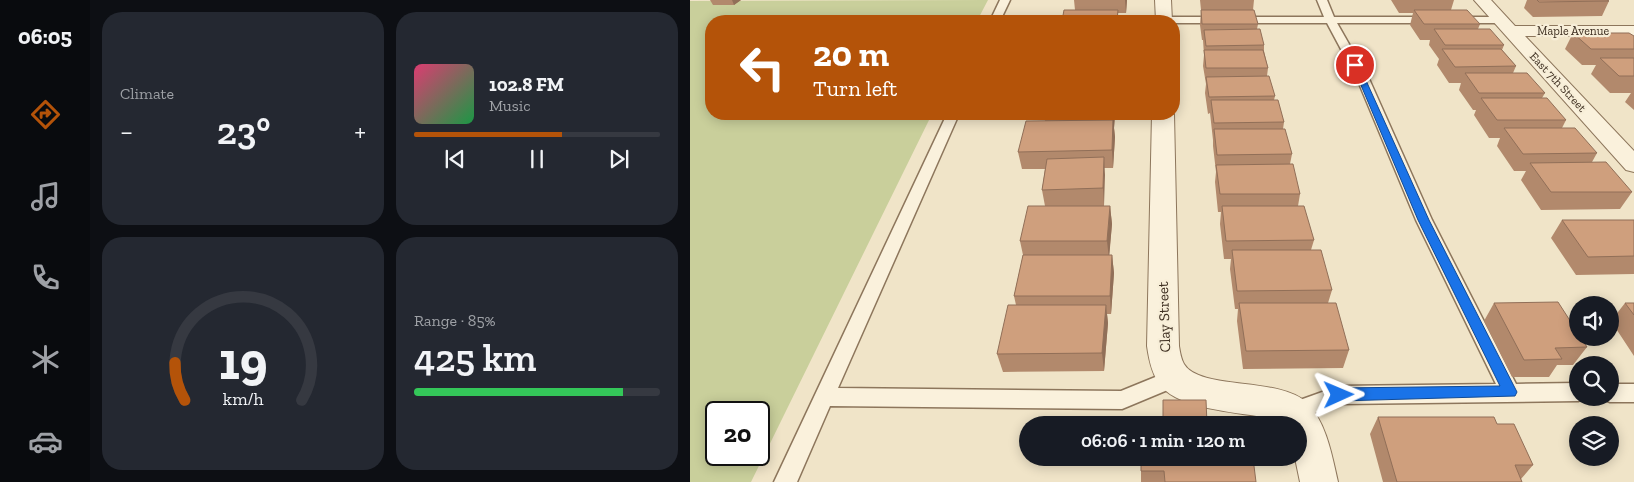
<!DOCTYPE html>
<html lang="en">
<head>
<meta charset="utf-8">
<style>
	body { margin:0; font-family:"Zilla Slab",serif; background:#242831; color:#f1f3f6; height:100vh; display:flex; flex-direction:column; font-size:19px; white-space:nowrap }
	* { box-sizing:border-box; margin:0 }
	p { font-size:16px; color:#9ea1a6 }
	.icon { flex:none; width:28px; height:28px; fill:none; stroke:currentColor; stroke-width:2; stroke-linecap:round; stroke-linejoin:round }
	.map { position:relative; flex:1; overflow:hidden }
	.sheet { display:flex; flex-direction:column; gap:12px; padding:12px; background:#0d0f14; width:600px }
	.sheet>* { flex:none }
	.hud { position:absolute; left:15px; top:15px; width:475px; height:105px; border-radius:20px; box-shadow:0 2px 12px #0003; background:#b45309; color:#fff; overflow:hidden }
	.fabs { position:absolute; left:879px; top:296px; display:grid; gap:10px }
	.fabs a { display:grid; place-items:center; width:50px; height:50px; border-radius:50%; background:#171b24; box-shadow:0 2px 12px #0003; font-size:25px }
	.speed { position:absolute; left:15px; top:401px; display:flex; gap:10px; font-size:25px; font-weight:700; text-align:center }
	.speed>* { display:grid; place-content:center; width:65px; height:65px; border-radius:50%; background:#171b24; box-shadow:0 2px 12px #0003; line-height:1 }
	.speed .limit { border:2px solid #111; border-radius:8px; background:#fff; color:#111 }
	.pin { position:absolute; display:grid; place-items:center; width:42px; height:42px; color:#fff; margin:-21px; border:2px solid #fff; border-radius:50%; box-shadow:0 1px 5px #0007 }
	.me { position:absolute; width:55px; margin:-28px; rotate:89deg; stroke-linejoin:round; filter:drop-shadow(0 0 4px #0008) }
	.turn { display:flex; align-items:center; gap:18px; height:105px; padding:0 25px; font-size:22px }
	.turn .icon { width:65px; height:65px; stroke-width:2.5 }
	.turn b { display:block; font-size:35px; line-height:42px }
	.big { font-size:38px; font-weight:600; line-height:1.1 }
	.sheet .card { flex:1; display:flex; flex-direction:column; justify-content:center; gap:8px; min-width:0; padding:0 18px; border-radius:20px; background:#242831 }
	.sheet .dial { align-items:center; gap:0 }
	.dial svg { height:130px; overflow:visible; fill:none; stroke:#363941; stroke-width:7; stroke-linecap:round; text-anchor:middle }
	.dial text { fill:#f1f3f6; stroke:none }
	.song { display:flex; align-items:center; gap:15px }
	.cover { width:60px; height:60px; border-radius:8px; background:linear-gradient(135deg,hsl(340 70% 55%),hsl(140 70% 35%)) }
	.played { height:5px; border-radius:2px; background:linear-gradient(90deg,#b45309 60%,#363941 60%) }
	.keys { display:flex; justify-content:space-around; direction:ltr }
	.heat { display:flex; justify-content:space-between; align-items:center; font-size:28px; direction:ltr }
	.charge { height:8px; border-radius:4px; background:linear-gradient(90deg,#34c759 85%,#363941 0) }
	.sheet .tiles { flex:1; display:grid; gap:12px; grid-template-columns:repeat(2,1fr) }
	.trip { position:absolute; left:329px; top:416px; width:288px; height:50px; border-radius:25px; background:#171b24; box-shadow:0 2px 12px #0003; font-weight:600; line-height:50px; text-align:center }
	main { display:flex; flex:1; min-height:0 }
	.dock { display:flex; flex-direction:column; width:90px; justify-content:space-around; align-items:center; background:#090b0e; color:#9ea1a6 }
	.dock .icon { width:35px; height:35px }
	.dock .on { color:#b45309 }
	.dock b { font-size:22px; color:#f1f3f6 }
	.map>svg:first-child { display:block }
	.green { fill:#c9cf9b; fill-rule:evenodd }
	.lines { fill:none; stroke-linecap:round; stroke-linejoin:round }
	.lane-casing { stroke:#8d765c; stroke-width:3 }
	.street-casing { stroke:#8d765c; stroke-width:2 }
	.lane { fill:#faf1dc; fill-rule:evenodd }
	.street { fill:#faf1dc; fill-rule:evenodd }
	.wall { fill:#b2896c }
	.shaded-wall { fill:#916f58 }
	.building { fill:#cf9f7d; stroke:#916f58 }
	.route { fill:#1a73e8; stroke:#114b97 }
	.labels { text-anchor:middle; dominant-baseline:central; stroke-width:4.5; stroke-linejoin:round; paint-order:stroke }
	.far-street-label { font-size:12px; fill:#3d2e20; stroke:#f7eed8 }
	.street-label { font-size:15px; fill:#3d2e20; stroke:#f7eed8 }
</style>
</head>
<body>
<main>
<nav class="dock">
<b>06:05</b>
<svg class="icon on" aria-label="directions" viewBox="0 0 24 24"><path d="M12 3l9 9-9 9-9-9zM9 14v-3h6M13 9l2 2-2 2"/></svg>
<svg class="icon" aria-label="music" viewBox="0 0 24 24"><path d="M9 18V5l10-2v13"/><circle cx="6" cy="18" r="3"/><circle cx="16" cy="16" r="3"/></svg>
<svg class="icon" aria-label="phone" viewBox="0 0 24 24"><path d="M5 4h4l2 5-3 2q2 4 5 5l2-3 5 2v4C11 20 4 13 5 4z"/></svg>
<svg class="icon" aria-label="climate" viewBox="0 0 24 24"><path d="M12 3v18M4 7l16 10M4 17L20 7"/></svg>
<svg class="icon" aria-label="car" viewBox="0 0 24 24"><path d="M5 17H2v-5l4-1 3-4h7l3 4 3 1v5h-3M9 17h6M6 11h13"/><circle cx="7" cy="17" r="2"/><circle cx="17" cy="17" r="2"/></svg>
</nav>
<section class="sheet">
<div class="tiles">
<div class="card"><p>Climate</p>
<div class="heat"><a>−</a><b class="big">23°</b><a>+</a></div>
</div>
<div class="card">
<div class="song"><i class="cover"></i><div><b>102.8 FM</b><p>Music</p></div></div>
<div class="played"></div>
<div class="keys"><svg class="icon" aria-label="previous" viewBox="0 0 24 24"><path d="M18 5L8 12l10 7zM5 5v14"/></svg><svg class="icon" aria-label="pause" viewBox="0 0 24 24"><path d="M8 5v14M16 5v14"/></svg><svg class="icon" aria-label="next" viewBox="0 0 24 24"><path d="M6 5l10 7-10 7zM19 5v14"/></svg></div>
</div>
<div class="card dial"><svg viewBox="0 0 100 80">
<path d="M14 69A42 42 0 1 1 86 69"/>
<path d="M14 69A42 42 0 0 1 8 46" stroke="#b45309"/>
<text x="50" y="56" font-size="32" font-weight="700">19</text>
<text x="50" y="72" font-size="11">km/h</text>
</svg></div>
<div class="card"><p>Range · 85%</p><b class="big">425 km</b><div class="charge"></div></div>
</div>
</section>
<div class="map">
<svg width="944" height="482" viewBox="0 0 944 482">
	<rect width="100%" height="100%" fill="#f0e4c8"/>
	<path class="green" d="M 298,0 L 287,21 L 21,21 L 21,114 L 242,114 L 61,482 L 0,482 L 0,1 ZM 26,412 L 69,412 L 69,455 L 26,455 Z"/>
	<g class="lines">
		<g class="lane-casing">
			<path id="lane" d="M 310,0 L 320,0 L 310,21 L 300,21 Z
				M 627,0 L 637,0 L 644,17 L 811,17 L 816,20 L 811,23 L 647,23 L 680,81 L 742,220 L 826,384 L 888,383 L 888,398 L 895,398 L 888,401 L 649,404 L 603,421 L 596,419 L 593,412 L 596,405 L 649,386 L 806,384 L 726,220 L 668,81 L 637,23 L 484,23 L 484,21 L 469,20 L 474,17 L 634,17 Z
				M 257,114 L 269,114 L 148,388 L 431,391 L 485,369 L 492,372 L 495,378 L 492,384 L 432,409 L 140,406 L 107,482 L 84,482 Z
				M 920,384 L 944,384 L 944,402 L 920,402 L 913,399 L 912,398 L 920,398 Z"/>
		</g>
		<g class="street-casing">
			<path id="street" d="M 465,0 L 481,0 L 482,21 L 466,21 Z
				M 784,0 L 801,0 L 825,26 L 944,26 L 944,36 L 835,36 L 944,151 L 944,172 L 936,170 Z
				M 462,114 L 484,114 L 489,346 C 490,352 491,359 494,364 C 509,390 589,377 616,402 C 636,421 642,455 648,482 L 610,482 L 605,458 L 608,458 L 608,425 L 591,425 L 583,419 C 553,412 491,411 471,386 C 462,375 459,360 457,346 Z"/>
		</g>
		<use href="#lane" class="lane"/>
		<use href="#street" class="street"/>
	</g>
	<path class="wall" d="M 20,0 L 51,0 L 44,5 L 23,5 Z
		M 384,0 L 437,0 L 436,13 L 428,13 L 428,21 L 372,21 L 385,10 Z
		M 510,0 L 564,0 L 563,10 L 568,24 L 567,29 L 574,45 L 574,51 L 578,68 L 577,76 L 585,96 L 584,100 L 594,122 L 593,129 L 602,154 L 600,164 L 610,194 L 608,206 L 624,240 L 621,250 L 642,290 L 638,303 L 659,350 L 653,368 L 553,369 L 547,321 L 548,309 L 545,309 L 540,269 L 541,259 L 534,259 L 530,224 L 531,212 L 528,212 L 525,182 L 526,172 L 523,146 L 523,140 L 520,113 L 518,114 L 515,93 L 516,84 L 513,66 L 514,55 L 513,40 L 512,40 L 510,25 L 511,10 Z
		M 701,0 L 764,0 L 761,10 L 790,24 L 788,29 L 814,45 L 812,50 L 826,66 L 823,73 L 855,93 L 852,98 L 876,120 L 872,128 L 907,153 L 902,162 L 942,192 L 930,209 L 851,210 L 831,180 L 836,171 L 824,171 L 807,146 L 810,138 L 799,138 L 784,115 L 786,110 L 783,110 L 769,90 L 771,83 L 759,83 L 747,65 L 749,59 L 739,45 L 740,40 L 730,40 L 720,25 L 723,13 L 709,13 Z
		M 837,0 L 917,0 L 919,1 L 912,16 L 843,17 L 834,8 Z
		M 883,33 L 944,36 L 944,110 L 935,102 L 941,93 L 920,93 L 901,74 L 906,65 L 892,65 L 875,49 Z
		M 425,114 L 424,128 L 425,137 L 423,168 L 414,168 L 414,206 L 420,206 L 422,224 L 419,255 L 422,255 L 424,273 L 421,314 L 417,314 L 418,323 L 414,371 L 313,372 L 307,354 L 326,305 L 324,296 L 333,255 L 330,241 L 355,206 L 352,190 L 355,169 L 332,169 L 328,152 L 355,121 L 354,115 Z
		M 872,220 L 944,220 L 944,274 L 886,275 L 861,238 Z
		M 804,303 L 897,347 L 883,365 L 867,365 L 859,377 L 822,377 L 794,321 Z
		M 935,303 L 944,303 L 944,356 L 921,321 Z
		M 688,417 L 807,424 L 843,465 L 831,479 L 832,482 L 693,482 L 680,434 Z
		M 451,458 L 566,482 L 451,482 Z"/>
	<path class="shaded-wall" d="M 42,0 L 51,0 L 44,5 Z
		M 435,0 L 437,0 L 436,13 Z
		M 423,114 L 425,114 L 424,128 L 425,137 L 423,168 L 422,150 L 423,124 Z
		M 414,157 L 415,175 L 414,206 L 413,188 Z
		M 420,206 L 422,224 L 419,259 L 417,241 Z
		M 422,255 L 424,273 L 421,314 L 420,296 Z
		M 416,305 L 418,323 L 414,371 L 412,353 Z"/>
	<path class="building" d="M 847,0 L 917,0 L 919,1 L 849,2 Z
		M 374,10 L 428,10 L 427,21 L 372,21 Z
		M 511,10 L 564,10 L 568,24 L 512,24 Z
		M 724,10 L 777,10 L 790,24 L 734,24 Z
		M 570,29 L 574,45 L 516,46 L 514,30 Z
		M 744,29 L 800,29 L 814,45 L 755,45 Z
		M 883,33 L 939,33 L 944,36 L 944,49 L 901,49 Z
		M 752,49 L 811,49 L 826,66 L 765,67 Z
		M 514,50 L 573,50 L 578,68 L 516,68 Z
		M 910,58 L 944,58 L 944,76 L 929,76 Z
		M 775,73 L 837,73 L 855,93 L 789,93 Z
		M 579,76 L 585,96 L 519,97 L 516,77 Z
		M 791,98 L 857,98 L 876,120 L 807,120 Z
		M 521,100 L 588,100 L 594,122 L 524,123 Z
		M 354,114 L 423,114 L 354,115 Z
		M 423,120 L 422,150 L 328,152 L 336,121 Z
		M 814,128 L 885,128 L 907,153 L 833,154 Z
		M 524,129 L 595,129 L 602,154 L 527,155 Z
		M 414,157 L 413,188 L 352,190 L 357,159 Z
		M 916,162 L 942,192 L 861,192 L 840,163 Z
		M 603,164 L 610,194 L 530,194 L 526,165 Z
		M 338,206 L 420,206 L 417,241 L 330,241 Z
		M 532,206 L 614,206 L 624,240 L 536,241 Z
		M 872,220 L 944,220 L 944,256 L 898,257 Z
		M 542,250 L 631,250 L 642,290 L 547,291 Z
		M 333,255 L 422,255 L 420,296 L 324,296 Z
		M 868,302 L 888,333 L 888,338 L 891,338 L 897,347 L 865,348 L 872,359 L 834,360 L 804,303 Z
		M 549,303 L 646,303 L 659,350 L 556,351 Z
		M 935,303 L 944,303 L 944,315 Z
		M 318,305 L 416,305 L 412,353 L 307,354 Z
		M 473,400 L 516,400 L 517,424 L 558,423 L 559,425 L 473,425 Z
		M 688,417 L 804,417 L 807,424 L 824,424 L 843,465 L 825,465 L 832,482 L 707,482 Z
		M 451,458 L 563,458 L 566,482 L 475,482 L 474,471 L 451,471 Z"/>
	<path class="route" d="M 662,64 L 669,65 L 739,220 L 827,392 L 825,396 L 649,401 L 644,399 L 642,395 L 644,390 L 649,388 L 810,386 L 728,220 Z"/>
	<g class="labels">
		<g class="far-street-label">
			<text x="883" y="31">Maple Avenue</text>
			<text transform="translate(868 82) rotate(47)">East 7th Street</text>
		</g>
		<g class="street-label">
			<text transform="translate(474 317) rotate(-92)">Clay Street</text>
		</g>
	</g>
</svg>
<div class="fabs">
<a><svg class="icon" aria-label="sound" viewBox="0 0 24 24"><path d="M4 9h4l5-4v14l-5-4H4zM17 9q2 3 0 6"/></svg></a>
<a><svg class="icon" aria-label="search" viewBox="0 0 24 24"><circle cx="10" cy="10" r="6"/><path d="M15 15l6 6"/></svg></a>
<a><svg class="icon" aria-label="layers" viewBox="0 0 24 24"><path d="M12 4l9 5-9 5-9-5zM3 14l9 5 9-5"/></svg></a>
</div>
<div class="speed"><div class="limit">20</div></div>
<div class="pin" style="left:665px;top:65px;background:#d93025"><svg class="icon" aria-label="arrive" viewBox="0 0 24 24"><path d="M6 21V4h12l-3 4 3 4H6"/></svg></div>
<svg class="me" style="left:649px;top:395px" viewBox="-20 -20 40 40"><path d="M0-17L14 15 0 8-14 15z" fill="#1a73e8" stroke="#fff" stroke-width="4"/></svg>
<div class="trip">06:06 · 1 min · 120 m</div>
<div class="hud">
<div class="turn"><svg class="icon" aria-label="left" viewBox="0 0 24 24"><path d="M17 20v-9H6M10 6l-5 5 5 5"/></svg><div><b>20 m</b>Turn left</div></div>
</div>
</div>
</main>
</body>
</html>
